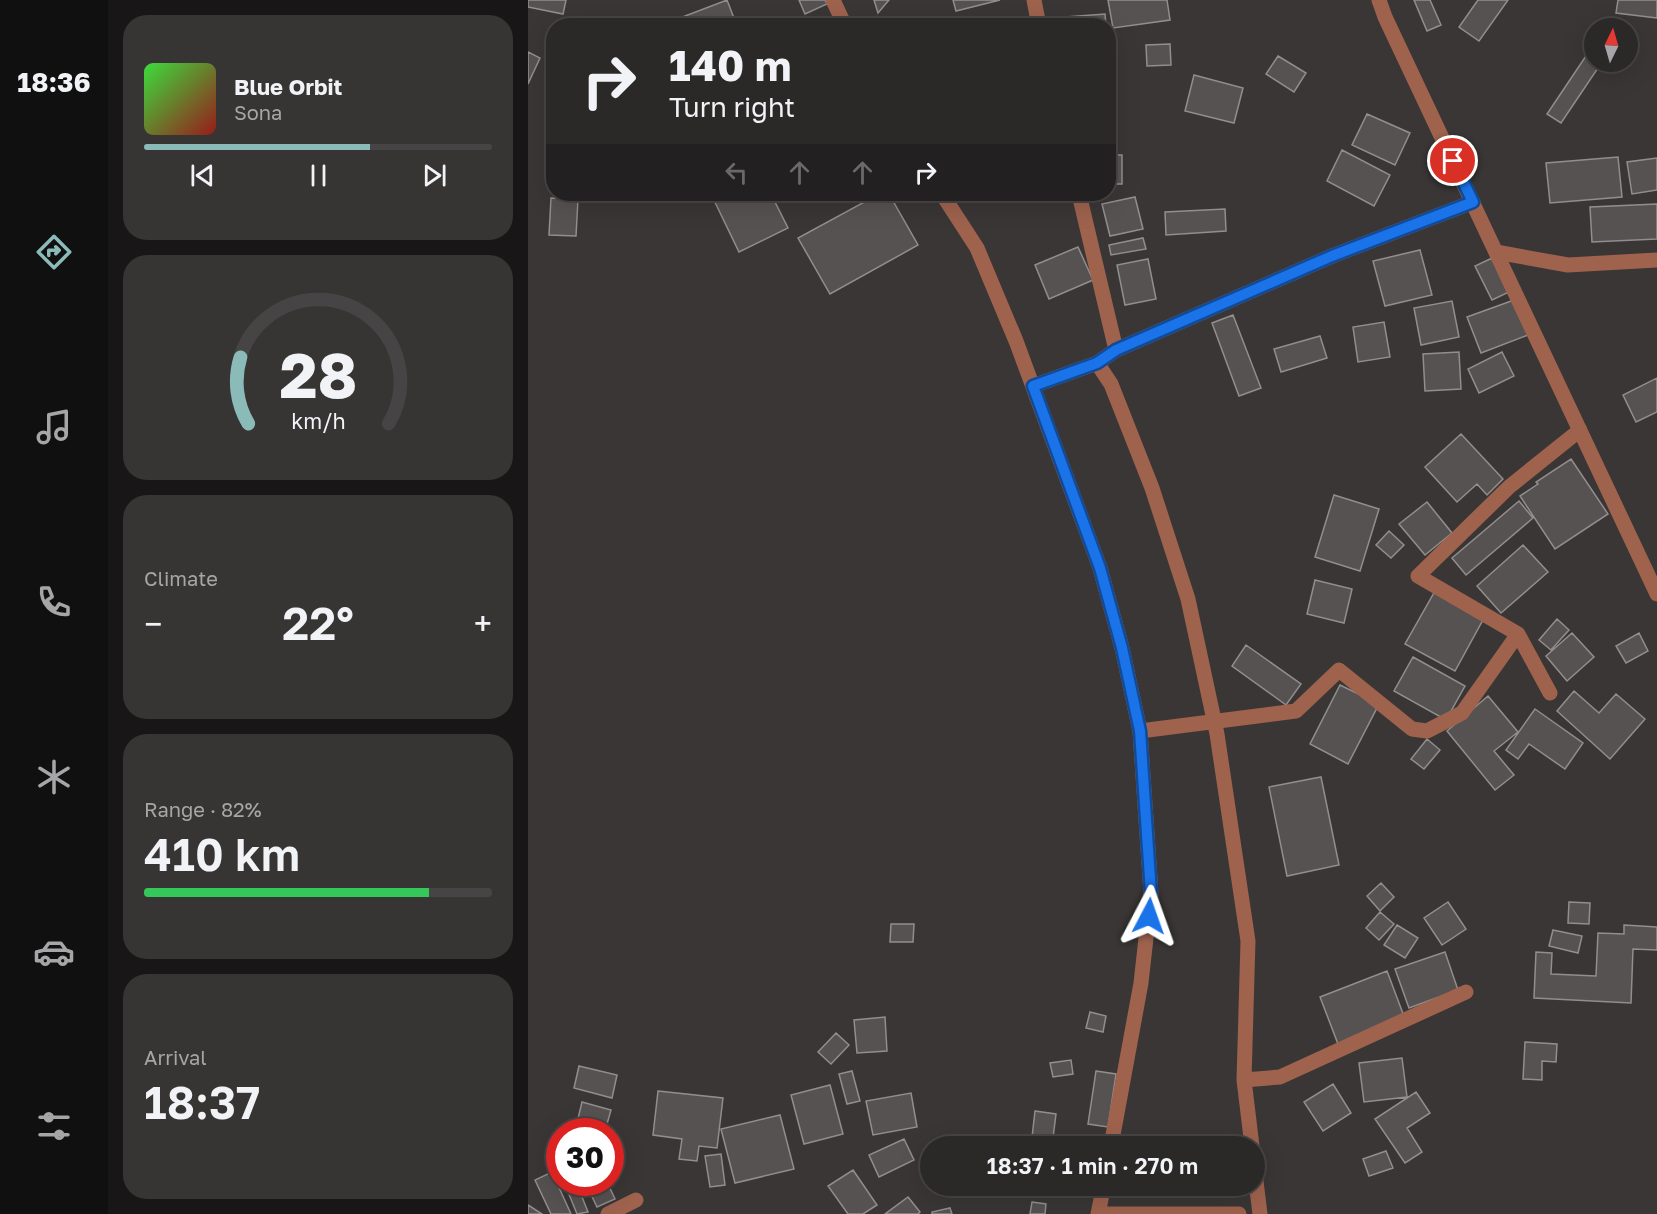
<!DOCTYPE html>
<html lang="en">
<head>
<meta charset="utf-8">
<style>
	body { margin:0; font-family:"Golos Text",sans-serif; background:#373434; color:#f1f3f6; height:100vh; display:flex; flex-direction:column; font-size:22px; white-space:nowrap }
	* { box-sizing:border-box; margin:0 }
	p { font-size:20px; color:#a6a6a8 }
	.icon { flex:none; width:33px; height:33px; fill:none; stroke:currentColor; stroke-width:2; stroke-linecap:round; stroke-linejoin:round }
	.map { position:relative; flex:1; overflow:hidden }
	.drawer { display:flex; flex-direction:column; gap:15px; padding:15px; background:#181616; width:420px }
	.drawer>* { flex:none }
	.top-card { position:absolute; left:18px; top:18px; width:570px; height:183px; border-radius:24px; box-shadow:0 6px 24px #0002,0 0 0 2px #474445; background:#2b2828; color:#f1f3f6; overflow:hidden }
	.needle { width:39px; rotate:5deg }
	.tools { position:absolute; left:1056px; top:18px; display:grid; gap:12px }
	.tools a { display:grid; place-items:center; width:54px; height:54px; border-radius:50%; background:#2b2828; box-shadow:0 6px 24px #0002,0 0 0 2px #474445; font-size:30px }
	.speed { position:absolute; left:18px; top:1118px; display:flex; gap:12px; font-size:30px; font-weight:700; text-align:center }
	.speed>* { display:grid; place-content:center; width:78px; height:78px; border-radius:50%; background:#2b2828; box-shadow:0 6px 24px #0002,0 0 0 2px #474445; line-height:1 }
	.speed .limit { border:9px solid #d22; background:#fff; color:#111 }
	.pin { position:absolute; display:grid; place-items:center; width:51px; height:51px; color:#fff; margin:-26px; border:3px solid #fff; border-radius:50%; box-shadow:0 2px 6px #0007 }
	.me { position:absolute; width:66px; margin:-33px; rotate:4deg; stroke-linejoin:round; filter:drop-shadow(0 0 4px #0008) }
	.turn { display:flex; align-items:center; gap:21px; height:126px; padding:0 24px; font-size:27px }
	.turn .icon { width:78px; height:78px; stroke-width:2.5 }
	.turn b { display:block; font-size:42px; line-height:51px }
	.lanes { display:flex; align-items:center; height:57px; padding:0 24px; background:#0003; justify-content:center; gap:30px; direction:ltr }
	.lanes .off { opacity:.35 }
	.big { font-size:45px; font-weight:600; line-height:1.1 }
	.drawer .tile { flex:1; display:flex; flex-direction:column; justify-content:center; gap:9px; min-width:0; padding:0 21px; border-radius:24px; background:#373434 }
	.drawer .dial { align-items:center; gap:0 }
	.dial svg { height:156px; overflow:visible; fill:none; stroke:#474445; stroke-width:7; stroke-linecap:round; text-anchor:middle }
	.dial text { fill:#f1f3f6; stroke:none }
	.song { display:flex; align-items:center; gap:18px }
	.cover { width:72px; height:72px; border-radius:9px; background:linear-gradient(135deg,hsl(120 70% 55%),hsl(0 70% 35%)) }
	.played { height:6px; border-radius:3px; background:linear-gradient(90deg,#8bbbb9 65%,#474445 65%) }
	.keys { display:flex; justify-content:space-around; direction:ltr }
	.heat { display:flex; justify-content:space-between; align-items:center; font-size:33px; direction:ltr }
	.charge { height:9px; border-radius:4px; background:linear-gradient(90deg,#34c759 82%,#474445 0) }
	.trip { position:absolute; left:392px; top:1136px; width:345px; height:60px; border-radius:30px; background:#2b2828; box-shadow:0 6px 24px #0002,0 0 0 2px #474445; font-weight:600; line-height:60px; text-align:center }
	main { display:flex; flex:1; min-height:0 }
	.tab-bar { display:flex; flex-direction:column; width:108px; justify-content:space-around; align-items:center; background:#111010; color:#a6a6a8 }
	.tab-bar .icon { width:42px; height:42px }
	.tab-bar .on { color:#8bbbb9 }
	.tab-bar b { font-size:27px; color:#f1f3f6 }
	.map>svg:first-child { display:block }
	.building { fill:#555251; stroke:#928e8d; stroke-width:1.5 }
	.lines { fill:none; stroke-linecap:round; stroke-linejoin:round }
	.minor { stroke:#9e624d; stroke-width:15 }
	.route-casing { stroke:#114b97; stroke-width:15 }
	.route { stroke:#1a73e8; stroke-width:10 }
</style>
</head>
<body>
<main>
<nav class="tab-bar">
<b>18:36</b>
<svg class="icon on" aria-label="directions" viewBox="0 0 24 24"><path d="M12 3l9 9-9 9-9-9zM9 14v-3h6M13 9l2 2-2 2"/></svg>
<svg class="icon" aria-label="music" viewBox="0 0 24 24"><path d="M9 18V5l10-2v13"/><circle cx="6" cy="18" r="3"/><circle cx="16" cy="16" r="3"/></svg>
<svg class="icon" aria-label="phone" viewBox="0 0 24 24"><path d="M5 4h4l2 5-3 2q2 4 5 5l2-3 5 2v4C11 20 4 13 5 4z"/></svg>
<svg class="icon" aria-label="climate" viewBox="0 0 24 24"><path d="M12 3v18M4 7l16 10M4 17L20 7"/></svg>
<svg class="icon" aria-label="car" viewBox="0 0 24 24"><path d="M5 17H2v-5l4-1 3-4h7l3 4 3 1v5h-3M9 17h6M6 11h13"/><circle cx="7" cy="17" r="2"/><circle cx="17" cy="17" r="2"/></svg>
<svg class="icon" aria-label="filters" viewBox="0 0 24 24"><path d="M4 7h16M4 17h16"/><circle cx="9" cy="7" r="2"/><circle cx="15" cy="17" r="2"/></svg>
</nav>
<section class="drawer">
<div class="tile">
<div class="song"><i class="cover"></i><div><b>Blue Orbit</b><p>Sona</p></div></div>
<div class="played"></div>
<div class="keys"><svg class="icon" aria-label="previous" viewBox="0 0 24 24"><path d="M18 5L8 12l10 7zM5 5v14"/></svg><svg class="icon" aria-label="pause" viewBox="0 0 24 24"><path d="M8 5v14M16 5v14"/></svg><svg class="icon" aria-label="next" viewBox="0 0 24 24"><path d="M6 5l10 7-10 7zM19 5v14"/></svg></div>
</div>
<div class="tile dial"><svg viewBox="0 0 100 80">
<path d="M14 69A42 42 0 1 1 86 69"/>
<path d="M14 69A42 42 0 0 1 10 35" stroke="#8bbbb9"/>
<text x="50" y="56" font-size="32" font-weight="700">28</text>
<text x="50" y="72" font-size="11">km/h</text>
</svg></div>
<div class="tile"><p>Climate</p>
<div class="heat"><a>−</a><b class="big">22°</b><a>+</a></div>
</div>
<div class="tile"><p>Range · 82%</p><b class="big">410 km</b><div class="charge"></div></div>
<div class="tile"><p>Arrival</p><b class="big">18:37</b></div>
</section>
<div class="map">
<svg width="1129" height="1214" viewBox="0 0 1129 1214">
	<rect width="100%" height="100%" fill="#393635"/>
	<path class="building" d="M 0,0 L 38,0 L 35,14 L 0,7 Z
		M 199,0 L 209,26 L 145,26 L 144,21 Z
		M 271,0 L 297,0 L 299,4 L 277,14 Z
		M 346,0 L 361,0 L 350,13 Z
		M 425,0 L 472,0 L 428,11 Z
		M 580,0 L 639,0 L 642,20 L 585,28 Z
		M 886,0 L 902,0 L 913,25 L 899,31 Z
		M 950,0 L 980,0 L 951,41 L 931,27 Z
		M 1090,0 L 1129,0 L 1129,18 L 1088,13 Z
		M 577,14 L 578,26 L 525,26 L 524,18 Z
		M 1083,19 L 1097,28 L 1077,28 Z
		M 642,44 L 643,65 L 619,66 L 618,45 Z
		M 1066,44 L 1066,62 L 1074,62 L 1033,123 L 1019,114 Z
		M 0,52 L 12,58 L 0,84 Z
		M 750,56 L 778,73 L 766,92 L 738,74 Z
		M 666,75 L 715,88 L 706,123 L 657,111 Z
		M 839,114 L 882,133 L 867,165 L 824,145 Z
		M 814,150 L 862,175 L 846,206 L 799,181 Z
		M 580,155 L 594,155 L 594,184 L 580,184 Z
		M 1090,157 L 1094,197 L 1022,203 L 1018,163 Z
		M 1129,158 L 1129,190 L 1104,194 L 1099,162 Z
		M 183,194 L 243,194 L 260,228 L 211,252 Z
		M 351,194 L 361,194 L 390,245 L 302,294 L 270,238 Z
		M 607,197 L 615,229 L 582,236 L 574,204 Z
		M 23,198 L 50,199 L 48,236 L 21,235 Z
		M 1129,204 L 1129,239 L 1064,242 L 1062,207 Z
		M 697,209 L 698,231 L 638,235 L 637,212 Z
		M 615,238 L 618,249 L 583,255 L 581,245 Z
		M 550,247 L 565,280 L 521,299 L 507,265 Z
		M 892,250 L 904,295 L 857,306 L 845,261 Z
		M 964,258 L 981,292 L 964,300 L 947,266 Z
		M 620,259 L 628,299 L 597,305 L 589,265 Z
		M 986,300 L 1000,335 L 953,353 L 939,317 Z
		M 924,301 L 931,337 L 893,345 L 886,308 Z
		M 705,315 L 733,388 L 711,396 L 684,323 Z
		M 856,322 L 862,357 L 830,362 L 825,327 Z
		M 792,336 L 799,358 L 753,372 L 746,349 Z
		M 931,352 L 933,389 L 897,391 L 895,354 Z
		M 974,352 L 986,376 L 951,393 L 940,369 Z
		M 1129,378 L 1129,412 L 1108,422 L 1095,395 Z
		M 933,434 L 975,479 L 959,495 L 949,484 L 929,502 L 897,467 Z
		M 1043,459 L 1080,514 L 1027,549 L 992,496 L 1010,484 L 1008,482 Z
		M 806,495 L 851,509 L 832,571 L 787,557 Z
		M 991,501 L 1005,518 L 938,575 L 924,558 Z
		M 899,502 L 924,533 L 897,555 L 871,524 Z
		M 861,531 L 876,545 L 863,558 L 848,545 Z
		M 995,545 L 1020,572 L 973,613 L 949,586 Z
		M 787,580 L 824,589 L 816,623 L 779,614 Z
		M 907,591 L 956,618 L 927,671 L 877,644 Z
		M 1029,619 L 1041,630 L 1023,650 L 1011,640 Z
		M 1044,633 L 1066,657 L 1039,681 L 1018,656 Z
		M 1111,633 L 1120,651 L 1098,663 L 1088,646 Z
		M 718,645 L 773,684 L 758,705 L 704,666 Z
		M 885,657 L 937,686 L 918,720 L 866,691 Z
		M 812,685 L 851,704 L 820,764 L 782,744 Z
		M 1046,691 L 1071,713 L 1088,694 L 1117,719 L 1082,759 L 1029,711 Z
		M 960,696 L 990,732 L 966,751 L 986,775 L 967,790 L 919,731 Z
		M 1007,709 L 1055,743 L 1037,769 L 1001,744 L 990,759 L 978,750 Z
		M 899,739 L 912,750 L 896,769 L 883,759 Z
		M 793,777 L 811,865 L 759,876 L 741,787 Z
		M 853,883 L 866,897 L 852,911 L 839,896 Z
		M 920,902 L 938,929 L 914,945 L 896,918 Z
		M 1041,902 L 1062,903 L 1061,924 L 1040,923 Z
		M 852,912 L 866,924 L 851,940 L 838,928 Z
		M 363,924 L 386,924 L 385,942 L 362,942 Z
		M 869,925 L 890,938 L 877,958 L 856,945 Z
		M 1096,925 L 1129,927 L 1129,950 L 1105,949 L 1103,1003 L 1006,998 L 1008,952 L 1024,953 L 1023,974 L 1068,976 L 1070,933 L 1096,934 Z
		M 1025,930 L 1054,936 L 1050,953 L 1021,946 Z
		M 917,952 L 930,990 L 881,1008 L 867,969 Z
		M 859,971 L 877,1019 L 810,1044 L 792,997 Z
		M 562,1012 L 578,1016 L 575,1032 L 558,1028 Z
		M 357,1017 L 359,1051 L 329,1053 L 326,1020 Z
		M 308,1033 L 321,1045 L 303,1064 L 290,1052 Z
		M 997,1042 L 1029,1044 L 1028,1062 L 1014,1061 L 1014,1080 L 995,1079 Z
		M 874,1058 L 879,1097 L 836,1102 L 831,1063 Z
		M 543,1060 L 545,1074 L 525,1077 L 522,1063 Z
		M 51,1066 L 89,1075 L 84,1098 L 46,1088 Z
		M 324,1071 L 332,1101 L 319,1104 L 311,1074 Z
		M 568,1071 L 588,1074 L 580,1127 L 560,1124 Z
		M 805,1084 L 823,1113 L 795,1131 L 776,1102 Z
		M 302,1085 L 315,1134 L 276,1144 L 263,1095 Z
		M 130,1091 L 195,1098 L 189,1148 L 171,1146 L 169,1161 L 151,1159 L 154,1139 L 125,1135 Z
		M 888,1092 L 902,1113 L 879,1128 L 894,1152 L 877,1163 L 847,1119 Z
		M 383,1093 L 389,1127 L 345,1135 L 338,1101 Z
		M 54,1102 L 83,1110 L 77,1131 L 47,1131 Z
		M 507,1111 L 528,1114 L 524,1146 L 503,1146 Z
		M 252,1115 L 266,1169 L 207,1183 L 193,1129 Z
		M 376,1139 L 386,1160 L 351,1177 L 341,1155 Z
		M 858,1151 L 865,1168 L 841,1176 L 835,1159 Z
		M 193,1154 L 197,1185 L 182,1187 L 177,1156 Z
		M 325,1170 L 349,1205 L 335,1214 L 320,1214 L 300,1186 Z
		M 24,1172 L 43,1214 L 23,1214 L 7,1180 Z
		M 36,1182 L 48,1182 L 60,1212 L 49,1214 Z
		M 57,1182 L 79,1182 L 87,1199 L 69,1207 Z
		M 380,1197 L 392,1212 L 390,1214 L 357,1214 Z
		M 504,1202 L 518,1204 L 517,1214 L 502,1214 Z
		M 0,1205 L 14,1214 L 0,1214 Z
		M 422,1208 L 424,1214 L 404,1214 L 404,1212 Z"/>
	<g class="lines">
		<path class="minor" d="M 305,0 L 317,26
			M 506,0 L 511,26
			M 851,0 L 857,17 L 1129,594
			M 414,194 L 449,248 L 488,341 L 572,568 L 594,648 L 612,731 L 623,893 L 613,983 L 583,1146
			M 551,194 L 588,350
			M 968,252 L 1040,265 L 1129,260
			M 569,363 L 583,384 L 624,488 L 660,599 L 689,734 L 720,941 L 716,1080 L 724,1146
			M 505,386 L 569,363 L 588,350 L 804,256 L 945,202
			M 1022,693 L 990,634 L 890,576 L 981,487 L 1052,430
			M 612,731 L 768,711 L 811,670 L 884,729 L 899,731 L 934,713 L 990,634
			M 716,1080 L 752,1077 L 938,992
			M 726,1165 L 732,1214
			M 80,1214 L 108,1200
			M 570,1214 L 711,1214
			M 570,1214 L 576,1185"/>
	</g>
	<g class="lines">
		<g class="route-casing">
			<path id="route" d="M 621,916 L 623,893 L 612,731 L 594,648 L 572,568 L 505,386 L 569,363 L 588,350 L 804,256 L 945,202 L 925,161"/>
		</g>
		<use href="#route" class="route"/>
	</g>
</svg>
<div class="tools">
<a><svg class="needle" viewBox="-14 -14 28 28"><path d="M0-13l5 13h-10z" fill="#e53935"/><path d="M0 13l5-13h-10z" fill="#a6a6a8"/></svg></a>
</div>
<div class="speed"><div class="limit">30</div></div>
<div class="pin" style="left:925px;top:161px;background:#d93025"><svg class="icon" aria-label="arrive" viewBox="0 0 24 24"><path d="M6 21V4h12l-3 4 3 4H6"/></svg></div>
<svg class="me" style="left:621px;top:916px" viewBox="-20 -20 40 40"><path d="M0-17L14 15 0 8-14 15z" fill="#1a73e8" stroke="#fff" stroke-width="4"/></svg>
<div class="trip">18:37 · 1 min · 270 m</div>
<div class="top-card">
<div class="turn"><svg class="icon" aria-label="right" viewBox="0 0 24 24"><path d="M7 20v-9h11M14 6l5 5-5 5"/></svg><div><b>140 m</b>Turn right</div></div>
<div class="lanes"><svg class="icon off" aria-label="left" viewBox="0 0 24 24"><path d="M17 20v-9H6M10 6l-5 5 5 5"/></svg><svg class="icon off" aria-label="ahead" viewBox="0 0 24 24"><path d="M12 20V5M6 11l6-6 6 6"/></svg><svg class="icon off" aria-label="ahead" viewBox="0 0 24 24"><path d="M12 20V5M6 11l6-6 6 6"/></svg><svg class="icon" aria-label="right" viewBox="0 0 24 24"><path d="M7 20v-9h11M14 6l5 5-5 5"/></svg></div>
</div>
</div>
</main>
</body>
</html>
